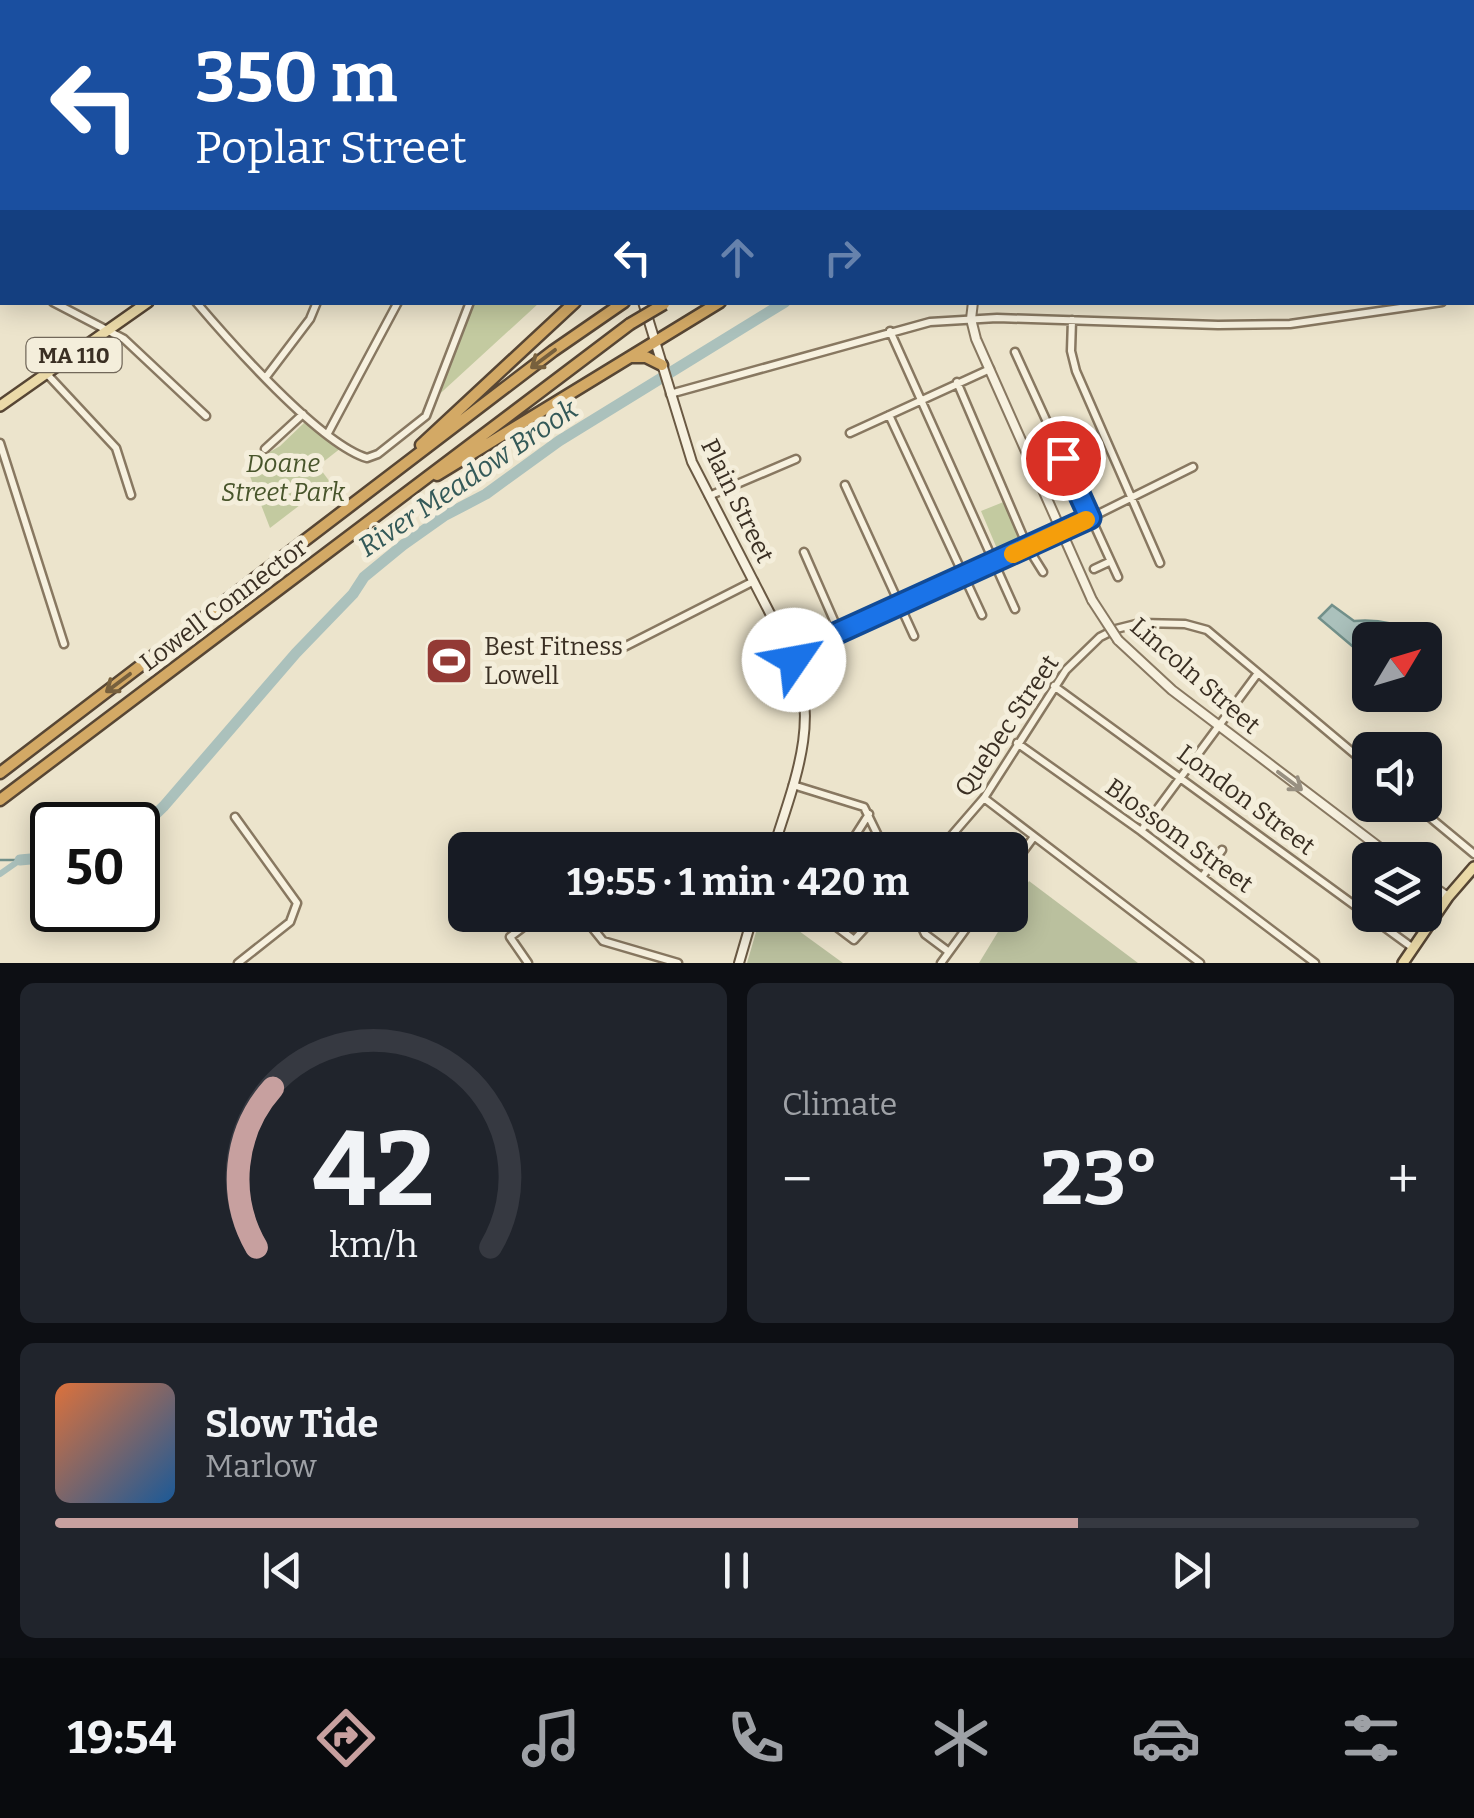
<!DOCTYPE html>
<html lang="en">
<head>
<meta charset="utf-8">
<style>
	body { margin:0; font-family:Bitter,serif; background:#20242c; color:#f1f3f6; height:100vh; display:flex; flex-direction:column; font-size:38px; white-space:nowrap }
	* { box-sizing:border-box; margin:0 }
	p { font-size:32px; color:#9ea1a6 }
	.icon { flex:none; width:55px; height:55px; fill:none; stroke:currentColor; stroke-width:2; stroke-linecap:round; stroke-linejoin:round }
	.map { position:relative; height:963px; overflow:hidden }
	.details { display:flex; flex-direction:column; gap:20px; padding:20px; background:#0d0f14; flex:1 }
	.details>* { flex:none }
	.guide { position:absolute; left:0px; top:0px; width:1475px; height:305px; box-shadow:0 5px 25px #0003; background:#1a4fa0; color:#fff; overflow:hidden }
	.needle { width:65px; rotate:52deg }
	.tools { position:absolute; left:1352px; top:622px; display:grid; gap:20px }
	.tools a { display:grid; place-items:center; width:90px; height:90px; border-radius:15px; background:#171b24; box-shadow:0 5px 25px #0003; font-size:50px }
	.speed { position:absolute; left:30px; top:802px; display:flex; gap:20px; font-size:50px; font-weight:700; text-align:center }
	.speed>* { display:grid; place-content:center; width:130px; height:130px; border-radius:50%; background:#171b24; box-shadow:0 5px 25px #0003; line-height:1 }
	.speed .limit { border:5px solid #111; border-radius:15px; background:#fff; color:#111 }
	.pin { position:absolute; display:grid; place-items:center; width:85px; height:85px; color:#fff; margin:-42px; border:5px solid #fff; border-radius:50%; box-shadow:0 2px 10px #0007 }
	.me { position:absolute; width:110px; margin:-55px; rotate:57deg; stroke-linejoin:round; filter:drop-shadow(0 0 8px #0008) }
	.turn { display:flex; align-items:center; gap:35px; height:210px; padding:0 30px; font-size:45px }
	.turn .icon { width:130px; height:130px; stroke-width:2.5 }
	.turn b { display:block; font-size:70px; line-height:85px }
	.lanes { display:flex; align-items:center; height:95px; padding:0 30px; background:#0003; justify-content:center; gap:50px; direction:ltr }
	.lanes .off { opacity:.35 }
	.big { font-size:75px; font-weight:700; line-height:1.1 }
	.details .tile { flex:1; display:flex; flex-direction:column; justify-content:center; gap:15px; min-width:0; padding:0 35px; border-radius:15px; background:#20242c }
	.details .dial { align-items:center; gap:0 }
	.dial svg { height:260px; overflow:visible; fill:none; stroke:#363941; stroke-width:7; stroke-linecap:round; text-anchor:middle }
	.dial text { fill:#f1f3f6; stroke:none }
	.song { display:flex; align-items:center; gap:30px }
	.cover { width:120px; height:120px; border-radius:15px; background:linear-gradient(135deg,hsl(20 70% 55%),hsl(210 70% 35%)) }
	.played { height:10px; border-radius:5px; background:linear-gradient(90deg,#c7a09f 75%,#363941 75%) }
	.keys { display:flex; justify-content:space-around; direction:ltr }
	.heat { display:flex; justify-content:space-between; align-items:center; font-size:55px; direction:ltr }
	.details .tiles { flex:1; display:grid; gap:20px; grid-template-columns:1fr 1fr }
	.tile:last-child { grid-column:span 2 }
	.trip { position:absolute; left:448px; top:832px; width:580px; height:100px; border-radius:15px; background:#171b24; box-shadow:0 5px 25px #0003; font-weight:700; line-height:100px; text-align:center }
	.tab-bar { display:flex; height:160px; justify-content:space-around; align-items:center; background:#090b0e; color:#9ea1a6 }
	.tab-bar .icon { width:70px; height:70px }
	.tab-bar .current { color:#c7a09f }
	.tab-bar b { font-size:45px; color:#f1f3f6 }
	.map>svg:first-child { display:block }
	.green { fill:#c3caa0 }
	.cemetery { fill:#bac09e }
	.water { fill:#abc1bc; stroke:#72908a; stroke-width:2.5 }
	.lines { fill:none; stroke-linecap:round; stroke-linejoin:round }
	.stream { stroke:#72908a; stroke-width:2.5 }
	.canal { stroke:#abc1bc; stroke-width:6 }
	.river { stroke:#abc1bc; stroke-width:11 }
	.minor-casing { stroke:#887861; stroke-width:11 }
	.tertiary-casing { stroke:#887861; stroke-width:12 }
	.secondary-casing { stroke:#6a5943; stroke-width:12 }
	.primary-casing { stroke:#574634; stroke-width:14 }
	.motorway-casing { stroke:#574634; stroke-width:15 }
	.minor { stroke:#f7f1df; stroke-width:6 }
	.tertiary { stroke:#f7f1df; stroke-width:8 }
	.secondary { stroke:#f7f1df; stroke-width:8 }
	.primary { stroke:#ebdaa8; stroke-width:9 }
	.motorway { stroke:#d3a965; stroke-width:10 }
	.tertiary-bridge-casing { stroke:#887861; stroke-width:12; stroke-linecap:butt }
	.motorway-bridge-casing { stroke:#574634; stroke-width:15; stroke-linecap:butt }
	.tertiary-bridge { stroke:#f7f1df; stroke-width:8 }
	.motorway-bridge { stroke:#d3a965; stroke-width:10 }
	.oneway { stroke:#77603d }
	.oneway2 { stroke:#989081 }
	.route-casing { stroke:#114b97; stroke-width:25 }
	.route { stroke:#1a73e8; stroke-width:18 }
	.slow { stroke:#f59e0b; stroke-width:18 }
	.labels { text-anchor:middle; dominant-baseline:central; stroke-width:10; stroke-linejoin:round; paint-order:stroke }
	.shield { fill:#f4eedb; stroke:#72685a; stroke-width:2.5 }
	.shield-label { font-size:22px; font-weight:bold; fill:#3a2f23 }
	.park-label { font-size:25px; font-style:italic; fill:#48552b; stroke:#f4eedb }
	.street-label { font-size:25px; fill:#3a2f23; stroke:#f4eedb }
	.poi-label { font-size:25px; fill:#3a2f23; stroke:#f4eedb; text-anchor:start }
	.water-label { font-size:28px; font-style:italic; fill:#335958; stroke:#f4eedb }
</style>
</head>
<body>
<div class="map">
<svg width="1474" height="963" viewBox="0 0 1474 963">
	<rect width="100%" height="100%" fill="#ece4cc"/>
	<path class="green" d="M 470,303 L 539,303 L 432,401 Z
		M 305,422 L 341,448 L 318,466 L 330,482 L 270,528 L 246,466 L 280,446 Z
		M 1006,501 L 1023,540 L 998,551 L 981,511 Z"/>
	<path class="cemetery" d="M 1029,881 L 1138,963 L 979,963 Z
		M 761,915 L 777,915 L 843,963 L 747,963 Z"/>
	<path class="water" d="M 1332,605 L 1354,621 C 1376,619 1407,623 1421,640 L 1370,640 L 1370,661 L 1319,618 Z"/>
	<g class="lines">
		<path class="stream" d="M 0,860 L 20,860"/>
		<path class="canal" d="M 0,874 L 20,860"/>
		<path class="river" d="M 1472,214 L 1474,214
			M 138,831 L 164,806 L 296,653 L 353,594 L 364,577 L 403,545 L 444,516 L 486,494 L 559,441 L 785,302
			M 20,860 L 52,857"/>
		<g class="minor-casing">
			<path id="minor" d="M 172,0 L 175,2
				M 258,0 L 261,2
				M 337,0 L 340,2
				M 859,0 L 860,2
				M 1052,0 L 1053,2
				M 134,2 L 135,0
				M 400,2 L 402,0
				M 474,2 L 481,0
				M 1259,2 L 1261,0
				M 1382,2 L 1383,0
				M 1434,2 L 1435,0
				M 0,13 L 2,15
				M 0,108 L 2,109
				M 0,188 L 2,189
				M 0,278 L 2,279
				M 1472,296 L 1474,296
				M 53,302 L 124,339 L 206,416
				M 196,302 C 230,342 320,444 367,458 L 378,454 L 426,416 L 470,302
				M 1072,320 L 1071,351 L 1076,371 L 1160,563
				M 890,331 L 1015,609
				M 1015,352 L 1118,577
				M 47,374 L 116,448 L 131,495
				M 266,377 L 310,319 L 317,302
				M 957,382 L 1028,548 L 1043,572
				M 670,394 L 930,322 L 997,318 L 1218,325 L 1290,324 L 1442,302
				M 889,415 L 982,615
				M 328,433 L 398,302
				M 850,433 L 990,369
				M 0,443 L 64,644
				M 265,449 L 303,414
				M 845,485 L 914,636
				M 709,496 L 796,459
				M 1062,532 L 1193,467
				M 804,552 L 839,632
				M 1094,569 L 1109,562
				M 622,648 L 754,581
				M 1054,686 L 1413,948
				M 1017,743 L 1141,831 L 1315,963
				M 793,785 L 864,807 L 885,850
				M 984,798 L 1200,963
				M 1415,805 L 1474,854
				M 235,817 L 297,903 L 290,922 L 238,963
				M 1141,831 L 1258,673
				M 634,850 L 638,847
				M 846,850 L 869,814
				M 939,850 L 984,798 L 1066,670 L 1100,637 L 1116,629 L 1140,623 L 1185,624 L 1207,630 L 1370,767
				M 1010,869 L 1033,838
				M 1202,877 L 1222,850
				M 582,915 L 603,941 L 678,963
				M 821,915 L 854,940 L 877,915
				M 916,915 L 925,934 L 949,952
				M 528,963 L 510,937 L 539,915
				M 941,963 L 976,915"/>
		</g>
		<g class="tertiary-casing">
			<path id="tertiary" d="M 552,0 L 553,2
				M 631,2 L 633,0
				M 1157,2 L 1159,0
				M 973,302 L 971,319 L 976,339 L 1092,600
				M 1118,640 L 1172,690 L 1396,860
				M 791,654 L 1060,532
				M 1425,881 L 1448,897"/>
		</g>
		<g class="secondary-casing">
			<path id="secondary" d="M 643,302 L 692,462 L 794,660 C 821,724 792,787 773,850
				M 739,963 L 753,915"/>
		</g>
		<g class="primary-casing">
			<path id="primary" d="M 735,2 L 742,0
				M 0,406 L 148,302
				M 1403,963 L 1448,897 L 1474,867"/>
		</g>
		<g class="motorway-casing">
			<path id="motorway" d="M 1472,159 L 1474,159
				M 1472,176 L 1474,177
				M 632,357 L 646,357 L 662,365
				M 421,445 L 575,302
				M 437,475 L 720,302
				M 0,773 L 553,351 L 624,302
				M 0,800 L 630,324"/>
		</g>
		<use href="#minor" class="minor"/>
		<use href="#tertiary" class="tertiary"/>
		<use href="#secondary" class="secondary"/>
		<use href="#primary" class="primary"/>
		<use href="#motorway" class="motorway"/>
		<g class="tertiary-bridge-casing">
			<path id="tertiary-bridge" d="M 1092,600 L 1118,640"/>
		</g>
		<g class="motorway-bridge-casing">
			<path id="motorway-bridge" d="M 630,324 L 664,304"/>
		</g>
		<use href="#tertiary-bridge" class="tertiary-bridge"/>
		<use href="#motorway-bridge" class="motorway-bridge"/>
	</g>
	<defs><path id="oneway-shaft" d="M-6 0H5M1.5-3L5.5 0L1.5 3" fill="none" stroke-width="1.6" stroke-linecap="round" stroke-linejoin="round" transform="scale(2.5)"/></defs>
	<g class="oneway">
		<use href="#oneway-shaft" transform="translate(543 359) rotate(143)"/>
		<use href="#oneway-shaft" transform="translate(118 683) rotate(143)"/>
	</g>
	<use class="oneway2" href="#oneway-shaft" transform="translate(1290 781) rotate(37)"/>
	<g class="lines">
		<g class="route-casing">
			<path id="route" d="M 794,660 L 791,654 L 1090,518 L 1063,458"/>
		</g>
		<use href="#route" class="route"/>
		<path class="slow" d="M 1013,554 L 1086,520"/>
	</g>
	<defs>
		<g id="stadium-square" transform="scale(2.5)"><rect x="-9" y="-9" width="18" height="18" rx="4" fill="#933a35" stroke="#f4eedb"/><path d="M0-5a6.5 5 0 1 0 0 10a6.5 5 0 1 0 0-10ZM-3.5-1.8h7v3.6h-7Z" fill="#fff"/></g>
	</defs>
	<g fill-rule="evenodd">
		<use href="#stadium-square" x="449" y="661"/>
	</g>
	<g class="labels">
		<rect class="shield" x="26.5" y="338" width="95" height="34" rx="8"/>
		<g class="shield-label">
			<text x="74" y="355">MA 110</text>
		</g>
		<g class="park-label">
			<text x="283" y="464">Doane<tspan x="283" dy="29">Street Park</tspan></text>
		</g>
		<g class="street-label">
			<text transform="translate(737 501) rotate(64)">Plain Street</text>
			<text transform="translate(224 605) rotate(-37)">Lowell Connector</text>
			<text transform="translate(1195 676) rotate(41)">Lincoln Street</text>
			<text transform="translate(1007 726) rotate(-56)">Quebec Street</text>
			<text transform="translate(1246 800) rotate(37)">London Street</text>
			<text transform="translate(1179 836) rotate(36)">Blossom Street</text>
		</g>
		<g class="poi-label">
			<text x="484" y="647">Best Fitness<tspan x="484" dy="29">Lowell</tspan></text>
		</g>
		<g class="water-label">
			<text transform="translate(468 478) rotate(-34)">River Meadow Brook</text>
		</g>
	</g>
</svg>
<div class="tools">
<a><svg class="needle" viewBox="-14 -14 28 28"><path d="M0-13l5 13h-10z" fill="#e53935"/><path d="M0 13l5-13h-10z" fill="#9ea1a6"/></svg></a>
<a><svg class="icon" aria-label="sound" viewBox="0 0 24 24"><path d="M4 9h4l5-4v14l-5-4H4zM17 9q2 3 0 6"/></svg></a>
<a><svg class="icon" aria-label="layers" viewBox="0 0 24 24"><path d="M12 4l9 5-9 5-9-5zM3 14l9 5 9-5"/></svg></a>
</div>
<div class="speed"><div class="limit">50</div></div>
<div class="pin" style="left:1063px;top:458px;background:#d93025"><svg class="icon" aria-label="arrive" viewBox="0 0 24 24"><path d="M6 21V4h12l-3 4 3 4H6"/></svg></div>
<svg class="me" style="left:794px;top:660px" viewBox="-20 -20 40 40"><circle r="19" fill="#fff"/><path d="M0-13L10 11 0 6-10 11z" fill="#1a73e8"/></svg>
<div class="trip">19:55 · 1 min · 420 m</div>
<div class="guide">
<div class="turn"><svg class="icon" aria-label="left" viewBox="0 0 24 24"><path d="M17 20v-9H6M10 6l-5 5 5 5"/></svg><div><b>350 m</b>Poplar Street</div></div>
<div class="lanes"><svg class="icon" aria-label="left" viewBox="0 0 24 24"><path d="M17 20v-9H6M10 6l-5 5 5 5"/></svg><svg class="icon off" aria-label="ahead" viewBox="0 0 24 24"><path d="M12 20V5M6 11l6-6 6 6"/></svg><svg class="icon off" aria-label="right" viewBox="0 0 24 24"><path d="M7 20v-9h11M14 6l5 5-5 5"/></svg></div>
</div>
</div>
<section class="details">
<div class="tiles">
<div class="tile dial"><svg viewBox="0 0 100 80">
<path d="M14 69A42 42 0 1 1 86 69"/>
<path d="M14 69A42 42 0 0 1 19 20" stroke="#c7a09f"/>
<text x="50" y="56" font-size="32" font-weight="700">42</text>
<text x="50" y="72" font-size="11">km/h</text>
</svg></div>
<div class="tile"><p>Climate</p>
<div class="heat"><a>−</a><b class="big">23°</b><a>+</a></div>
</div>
<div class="tile">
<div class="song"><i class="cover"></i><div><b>Slow Tide</b><p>Marlow</p></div></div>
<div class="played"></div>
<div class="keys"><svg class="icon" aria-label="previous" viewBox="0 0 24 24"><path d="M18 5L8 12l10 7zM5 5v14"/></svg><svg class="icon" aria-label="pause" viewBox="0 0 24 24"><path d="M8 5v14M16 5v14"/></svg><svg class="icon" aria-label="next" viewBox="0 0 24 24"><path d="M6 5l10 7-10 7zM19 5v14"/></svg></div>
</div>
</div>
</section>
<nav class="tab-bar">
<b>19:54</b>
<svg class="icon current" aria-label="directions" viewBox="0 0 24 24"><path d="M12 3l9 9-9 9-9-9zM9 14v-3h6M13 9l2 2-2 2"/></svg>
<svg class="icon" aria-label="music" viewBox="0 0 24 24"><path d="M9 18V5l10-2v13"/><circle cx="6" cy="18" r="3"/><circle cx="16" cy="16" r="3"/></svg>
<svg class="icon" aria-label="phone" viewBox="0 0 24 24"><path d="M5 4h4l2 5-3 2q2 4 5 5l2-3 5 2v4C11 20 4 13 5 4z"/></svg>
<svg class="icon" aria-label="climate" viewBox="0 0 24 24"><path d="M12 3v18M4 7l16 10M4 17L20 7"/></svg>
<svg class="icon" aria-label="car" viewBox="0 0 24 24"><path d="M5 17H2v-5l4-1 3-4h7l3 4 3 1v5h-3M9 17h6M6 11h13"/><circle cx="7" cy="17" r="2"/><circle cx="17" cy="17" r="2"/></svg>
<svg class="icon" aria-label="filters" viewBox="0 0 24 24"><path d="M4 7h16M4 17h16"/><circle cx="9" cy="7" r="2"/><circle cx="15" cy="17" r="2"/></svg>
</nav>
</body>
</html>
